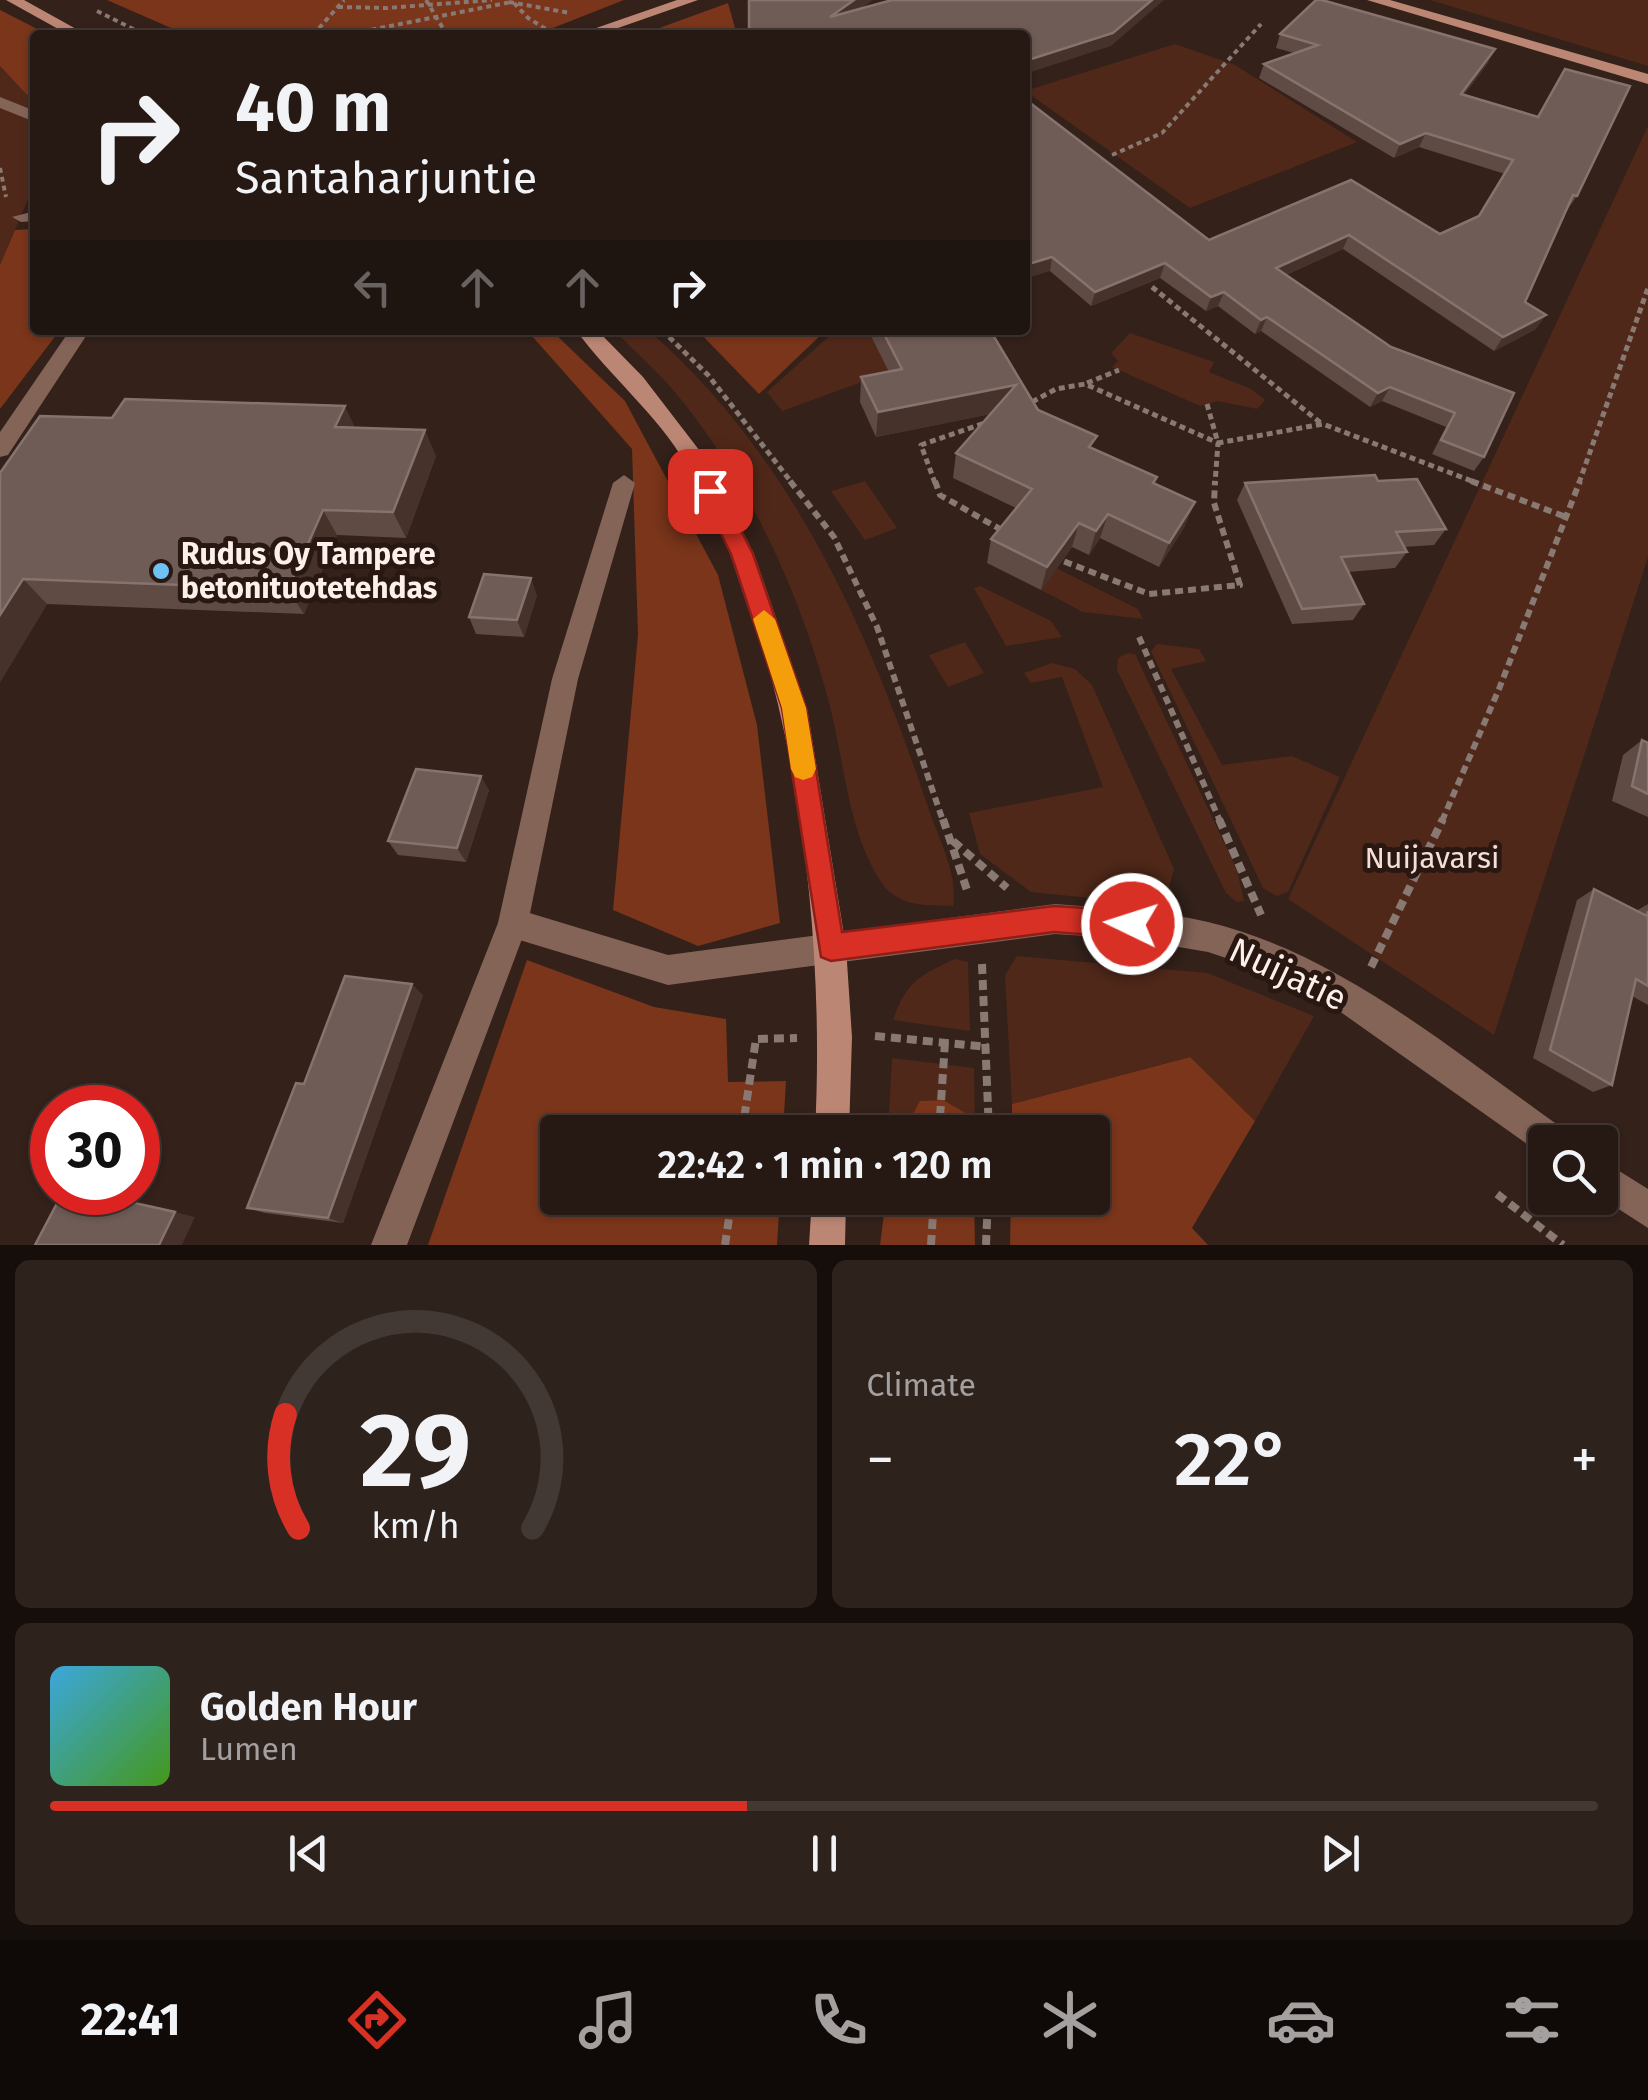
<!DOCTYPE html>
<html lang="en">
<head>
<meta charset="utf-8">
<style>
	body { margin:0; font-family:"Fira Sans",sans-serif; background:#2e221d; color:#f1f3f6; height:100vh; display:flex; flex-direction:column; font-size:38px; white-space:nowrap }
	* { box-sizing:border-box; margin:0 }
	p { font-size:32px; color:#a4a0a0 }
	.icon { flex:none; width:55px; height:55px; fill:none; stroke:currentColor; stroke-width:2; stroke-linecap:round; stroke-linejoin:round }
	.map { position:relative; height:1245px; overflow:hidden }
	.drawer { display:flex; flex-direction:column; gap:15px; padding:15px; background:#150e0b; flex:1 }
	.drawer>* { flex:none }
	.top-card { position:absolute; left:30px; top:30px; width:1000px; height:305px; border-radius:10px; box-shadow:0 2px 8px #0004,0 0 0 2px #423834; background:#261914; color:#f1f3f6; overflow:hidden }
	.fabs { position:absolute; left:1528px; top:1125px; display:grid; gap:20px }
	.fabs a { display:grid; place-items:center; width:90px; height:90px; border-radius:10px; background:#261914; box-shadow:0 2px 8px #0004,0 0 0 2px #423834; font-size:50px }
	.speed { position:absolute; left:30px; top:1085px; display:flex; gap:20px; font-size:50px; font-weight:700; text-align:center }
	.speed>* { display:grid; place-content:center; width:130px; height:130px; border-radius:50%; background:#261914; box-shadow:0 2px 8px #0004,0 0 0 2px #423834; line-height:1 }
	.speed .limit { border:15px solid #d22; background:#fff; color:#111 }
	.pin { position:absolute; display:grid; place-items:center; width:85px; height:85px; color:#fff; margin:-42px; border-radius:20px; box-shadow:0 5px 15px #0006 }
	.me { position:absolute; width:110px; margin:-55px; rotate:274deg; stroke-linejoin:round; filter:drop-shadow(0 0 8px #0008) }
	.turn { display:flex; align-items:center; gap:35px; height:210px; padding:0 40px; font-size:45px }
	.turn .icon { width:130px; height:130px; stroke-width:2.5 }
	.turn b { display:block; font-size:70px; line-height:85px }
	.lanes { display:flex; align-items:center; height:95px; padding:0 40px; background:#0003; justify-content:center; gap:50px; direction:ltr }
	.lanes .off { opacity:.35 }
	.big { font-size:75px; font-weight:600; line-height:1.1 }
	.drawer .card { flex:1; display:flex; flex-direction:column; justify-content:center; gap:15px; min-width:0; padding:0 35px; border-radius:15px; background:#2e221d }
	.drawer .dial { align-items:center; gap:0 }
	.dial svg { height:260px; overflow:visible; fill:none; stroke:#423834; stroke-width:7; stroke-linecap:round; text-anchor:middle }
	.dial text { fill:#f1f3f6; stroke:none }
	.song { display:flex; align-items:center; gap:30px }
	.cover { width:120px; height:120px; border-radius:15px; background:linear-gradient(135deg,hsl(200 70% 55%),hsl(100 70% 35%)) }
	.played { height:10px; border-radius:5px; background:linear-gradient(90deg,#d93025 45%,#423834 45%) }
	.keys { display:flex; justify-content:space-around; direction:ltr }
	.heat { display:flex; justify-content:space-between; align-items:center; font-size:55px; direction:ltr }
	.drawer .tiles { flex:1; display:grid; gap:15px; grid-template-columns:1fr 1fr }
	.card:last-child { grid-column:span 2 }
	.trip { position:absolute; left:540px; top:1115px; width:570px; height:100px; border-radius:10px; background:#261914; box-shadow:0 2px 8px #0004,0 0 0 2px #423834; font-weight:600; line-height:100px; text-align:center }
	.dock { display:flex; height:160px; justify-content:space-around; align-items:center; background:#0f0a08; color:#a4a0a0 }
	.dock .icon { width:70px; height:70px }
	.dock .current { color:#d93025 }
	.dock b { font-size:45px; color:#f1f3f6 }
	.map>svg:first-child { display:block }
	.green { fill:#502819 }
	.forest { fill:#7a351a }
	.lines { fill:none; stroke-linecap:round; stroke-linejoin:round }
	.path-far3 { stroke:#897973; stroke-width:4; stroke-dasharray:5 4; stroke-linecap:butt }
	.path-far2 { stroke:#897973; stroke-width:5; stroke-dasharray:6 4; stroke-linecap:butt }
	.path-far1 { stroke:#897973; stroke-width:6; stroke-dasharray:8 5; stroke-linecap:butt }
	.path { stroke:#897973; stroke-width:8; stroke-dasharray:10 6; stroke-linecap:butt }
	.lane { fill:#856458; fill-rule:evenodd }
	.street { fill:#856458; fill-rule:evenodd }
	.secondary { fill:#bb8674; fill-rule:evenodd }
	.wall { fill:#5f4a44 }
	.shaded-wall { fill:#46322b }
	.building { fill:#705c56; stroke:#86736d; stroke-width:2.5 }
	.route { fill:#d93025; stroke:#8d1f18; stroke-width:2.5 }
	.slow { fill:#f59e0b }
	.poi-dot { fill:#6dc2f3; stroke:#291711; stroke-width:4 }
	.labels { text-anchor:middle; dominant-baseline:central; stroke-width:10; stroke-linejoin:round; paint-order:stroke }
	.poi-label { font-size:30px; font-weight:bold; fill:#fdf0eb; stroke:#291711; text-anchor:start }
	.park-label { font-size:30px; fill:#f5ded7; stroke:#291711 }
	.near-street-label { font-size:35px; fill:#fdf0eb; stroke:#291711 }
</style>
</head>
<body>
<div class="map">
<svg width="1648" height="1245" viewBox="0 0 1648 1245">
	<rect width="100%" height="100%" fill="#33211a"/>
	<path class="green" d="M 1430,0 L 1648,0 L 1648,66 Z
		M 1175,44 L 1235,65 L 1357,142 L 1190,208 L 1025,91 Z
		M 0,66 L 27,95 L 35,97 L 35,183 L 0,265 Z
		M 1648,126 L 1648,557 L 1494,1035 L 1288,899 Z
		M 614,330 L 648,330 C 791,454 868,629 927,804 C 936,833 959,875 953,906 C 923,905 896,907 879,879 C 846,825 844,755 827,695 C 798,589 751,488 683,402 C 663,376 636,353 614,330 Z
		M 836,330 L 890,330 L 889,372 L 782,411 L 767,392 Z
		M 1130,333 L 1214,362 L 1209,372 L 1251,389 L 1265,400 L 1257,409 L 1218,401 L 1200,406 L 1112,367 L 1118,361 L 1111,353 Z
		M 865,481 L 897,528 L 865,540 L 831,491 Z
		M 1056,568 L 1138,609 L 1143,619 L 1083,612 L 1041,590 Z
		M 980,586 L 1051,621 L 1062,637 L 1006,646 L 974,588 Z
		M 965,642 L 984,673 L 948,687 L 929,655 Z
		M 1157,644 L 1199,649 L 1206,661 L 1171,669 L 1222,765 L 1292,756 L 1340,777 L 1288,892 L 1277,896 L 1263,888 L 1151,651 Z
		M 1128,653 L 1135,654 L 1237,870 L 1244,901 L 1237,902 L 1226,893 L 1117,670 L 1118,658 Z
		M 1052,663 L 1075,669 L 1092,685 L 1174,869 L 1168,891 L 1099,899 L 1031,892 L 980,854 L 969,813 L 1103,787 L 1062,677 L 1031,683 L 1024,673 Z
		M 1017,956 L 1207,973 L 1314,1016 L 1255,1121 L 1189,1057 L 1012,1104 L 1005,975 Z
		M 955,959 L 968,962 L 970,1031 L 893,1020 C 906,982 920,975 955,959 Z
		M 892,1058 L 974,1068 L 975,1132 L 967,1132 L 964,1112 L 943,1100 L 921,1101 L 903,1132 L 888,1132 Z"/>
	<path class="forest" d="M 107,0 L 624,0 L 535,35 L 187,35 Z
		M 728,3 L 737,35 L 640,35 Z
		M 0,10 L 49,35 L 35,35 L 35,97 L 27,95 L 0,66 Z
		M 35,229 L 35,330 L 60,330 L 0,409 L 0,265 L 15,230 Z
		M 518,330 L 551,330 L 625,401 L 718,575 L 757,725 L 780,923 L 698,946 L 613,910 L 638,635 L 632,449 L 532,336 Z
		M 697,330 L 826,330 L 759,394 Z
		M 527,960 L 654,1007 L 726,1019 L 728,1082 L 786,1081 L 783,1132 L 558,1132 L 558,1198 L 780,1198 L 777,1245 L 428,1245 Z
		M 1190,1057 L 1255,1121 L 1192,1228 L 1208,1245 L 1010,1245 L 1011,1198 L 1092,1198 L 1092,1132 L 1012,1132 L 1012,1104 Z
		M 943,1100 L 964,1112 L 967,1132 L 903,1132 L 920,1101 Z
		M 886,1198 L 974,1198 L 975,1245 L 880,1245 Z"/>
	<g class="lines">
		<path class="path-far3" d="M 426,0 L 447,35
			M 509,2 L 570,13
			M 514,3 L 528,18 L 554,34
			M 338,7 L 387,8 L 492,0
			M 97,11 L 145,35
			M 313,35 L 344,0
			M 345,35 L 511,2
			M 1112,155 L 1162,133 L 1261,24
			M 0,168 L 6,197"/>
		<path class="path-far2" d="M 1152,287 L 1322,424
			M 662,330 L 708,375 L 792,483
			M 1087,383 L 1119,370
			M 1207,404 L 1218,443 L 1323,424 L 1477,483
			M 935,483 L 921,445 L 1008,415 L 1056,389 L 1085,384 L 1218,443 L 1215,483
			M 1579,483 L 1648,288"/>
		<path class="path-far1" d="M 790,481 L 834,537 L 877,627 L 943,821
			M 935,481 L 940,495 L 1042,553 L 1149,594 L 1240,585 L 1214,503 L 1215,481
			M 1471,481 L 1566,517
			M 1139,637 L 1220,821
			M 1442,821 L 1499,689 L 1580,481"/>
		<path class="path" d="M 943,819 L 968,893
			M 1219,819 L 1261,915
			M 953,841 L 1007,888
			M 982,964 L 989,1132
			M 1371,967 L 1443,819
			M 875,1036 L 988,1047
			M 742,1132 L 756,1039 L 797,1038
			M 939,1132 L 945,1042
			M 1497,1194 L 1563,1245
			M 725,1245 L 732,1198
			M 931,1245 L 934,1198
			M 986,1245 L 988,1198"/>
		<path class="lane" d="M 0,97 L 35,111 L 35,122 L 0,108 Z
			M 35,211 L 35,221 L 21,222 L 12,217 Z
			M 624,475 L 635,483 L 578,679 L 528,923 L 407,1245 L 371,1245 L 498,923 L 552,679 L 613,483 Z"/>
		<path class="street" d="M 70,330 L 90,330 L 8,455 L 0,457 L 0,432 Z
			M 1055,904 C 1106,908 1158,910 1208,922 C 1341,954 1455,1053 1565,1130 L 1570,1142 L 1545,1142 L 1545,1156 L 1541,1154 L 1342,1013 L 1259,969 L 1208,952 L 1132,939 L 1055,934 L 668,985 L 513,938 L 502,933 L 498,923 L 502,913 L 513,908 L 668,955 Z
			M 1600,1159 L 1648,1189 L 1648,1228 L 1600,1197 Z"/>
		<path class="secondary" d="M 6,0 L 24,0 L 87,35 L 69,35 Z
			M 677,0 L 698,0 L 598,35 L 576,35 Z
			M 1367,0 L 1390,0 L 1648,74 L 1648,84 Z
			M 576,330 L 597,330 L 643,377 L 706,459 L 754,554 L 807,708 L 846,947 L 852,1037 L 849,1132 L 815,1132 C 826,922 794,648 686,464 C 657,414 610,377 576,330 Z
			M 812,1198 L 846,1198 L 845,1245 L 809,1245 Z"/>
	</g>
	<path class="wall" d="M 1280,34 L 1488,63 L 1464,95 L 1577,196 L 1567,210 L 1525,302 L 1536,329 L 1494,351 L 1343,249 L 1286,275 L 1391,347 L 1514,393 L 1484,457 L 1474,471 L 1432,454 L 1446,427 L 1382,401 L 1370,407 L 1261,331 L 1255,334 L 1218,306 L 1206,311 L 1160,278 L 1091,306 L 1050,271 L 1025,99 L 1209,240 L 1351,180 L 1440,234 L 1479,216 L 1505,174 L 1419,147 L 1394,158 L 1259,78 L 1264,64 L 1294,53 L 1276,48 Z
		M 871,330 L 990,330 L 1038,410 L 1093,448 L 1157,477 L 1155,483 L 1185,526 L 1159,567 L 1100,538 L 1089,555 L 1072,547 L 1041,590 L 987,563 L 991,539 L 1016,508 L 953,478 L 956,453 L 990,414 L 876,437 L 860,402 L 861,377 L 889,372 L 871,336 Z
		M 355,428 L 436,456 L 406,538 L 337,535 L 304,614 L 47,604 L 0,682 L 0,473 Z
		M 1378,481 L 1446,529 L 1434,545 L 1404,547 L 1407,552 L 1395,568 L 1348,572 L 1364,604 L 1353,620 L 1292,624 L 1237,500 L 1245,483 Z
		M 537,595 L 524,637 L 476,634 L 469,617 Z
		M 1642,740 L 1648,743 L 1648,817 L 1612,801 L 1623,755 Z
		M 489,790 L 466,862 L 398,855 L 388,841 Z
		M 1594,889 L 1636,911 L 1648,904 L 1648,1005 L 1632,996 L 1612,1085 L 1593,1092 L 1533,1058 L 1577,900 Z
		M 423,995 L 343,1223 L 265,1213 L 247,1208 Z"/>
	<path class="shaded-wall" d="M 854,0 L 873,0 L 830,30 L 830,17 Z
		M 1152,0 L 1164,0 L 1111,46 L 1025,74 L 1025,61 Z
		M 1495,49 L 1488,63 L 1454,108 L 1461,94 Z
		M 1426,133 L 1419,147 L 1394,158 L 1400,144 Z
		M 1349,235 L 1343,249 L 1270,282 L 1276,268 Z
		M 1052,257 L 1050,271 L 1025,279 L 1025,265 Z
		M 1165,263 L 1160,278 L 1091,306 L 1095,292 Z
		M 1224,292 L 1218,306 L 1206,311 L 1211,297 Z
		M 1546,315 L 1536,329 L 1494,351 L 1503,337 Z
		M 1267,317 L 1261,331 L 1255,334 L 1261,320 Z
		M 1016,385 L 1011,410 L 876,437 L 878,412 Z
		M 1390,387 L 1382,401 L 1370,407 L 1378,393 Z
		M 345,406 L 357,432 L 335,427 Z
		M 425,430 L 436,456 L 406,538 L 393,512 Z
		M 1195,502 L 1185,526 L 1159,567 L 1169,543 Z
		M 323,510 L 337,535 L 304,614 L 288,589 Z
		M 1108,514 L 1100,538 L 1089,555 L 1096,531 Z
		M 1079,523 L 1072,547 L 1041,590 L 1047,567 Z
		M 531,578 L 537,595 L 524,637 L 517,620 Z
		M 23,579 L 47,604 L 0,682 L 0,615 Z
		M 481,776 L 489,790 L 466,862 L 457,848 Z
		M 412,984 L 423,995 L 343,1223 L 328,1218 Z
		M 175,1212 L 195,1217 L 182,1245 L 159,1245 Z"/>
	<path class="building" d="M 749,0 L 854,0 L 830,17 L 892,0 L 1152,0 L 1113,33 L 1025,61 L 1025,35 L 749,35 Z
		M 1316,0 L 1322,0 L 1495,49 L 1461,94 L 1538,117 L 1565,69 L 1630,86 L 1577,196 L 1573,195 L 1525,302 L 1546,315 L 1503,337 L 1349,235 L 1276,268 L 1391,347 L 1514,393 L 1484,457 L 1441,440 L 1455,413 L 1390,387 L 1378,393 L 1267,317 L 1261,320 L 1224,292 L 1211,297 L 1165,263 L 1095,292 L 1052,257 L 1025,265 L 1025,99 L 1209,240 L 1351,180 L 1440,234 L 1479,216 L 1513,160 L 1426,133 L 1400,144 L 1264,64 L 1318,45 L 1280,34 Z
		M 882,330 L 990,330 L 1038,410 L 1097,436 L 1089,447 L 1157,477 L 1153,483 L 1195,502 L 1169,543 L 1108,514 L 1096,531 L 1079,523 L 1047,567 L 991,539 L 1032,489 L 956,453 L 1016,385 L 878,412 L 861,377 L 902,369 Z
		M 125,399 L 345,406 L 335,427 L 425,430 L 393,512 L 323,510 L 288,589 L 23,579 L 0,615 L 0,473 L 40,416 L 112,418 Z
		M 1375,475 L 1378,481 L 1417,479 L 1446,529 L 1396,532 L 1407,552 L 1341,557 L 1364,604 L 1302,609 L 1245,483 Z
		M 484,574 L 531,578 L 517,620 L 469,617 Z
		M 1642,740 L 1648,743 L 1648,794 L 1632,786 Z
		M 416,769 L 481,776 L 457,848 L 388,841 Z
		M 1594,889 L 1647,916 L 1648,911 L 1648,986 L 1636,979 L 1612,1085 L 1550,1050 Z
		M 345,976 L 412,984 L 328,1218 L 247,1208 L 296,1083 L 304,1084 Z
		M 63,1192 L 85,1192 L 175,1212 L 159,1245 L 35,1245 Z"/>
	<path class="route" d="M 710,483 L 718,485 L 753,554 L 806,708 L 842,932 L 1054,906 L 1132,911 L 1142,915 L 1146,924 L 1142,934 L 1132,938 L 1054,932 L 831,961 L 821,957 L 782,708 L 731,554 L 700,491 Z"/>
	<path class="slow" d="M 764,610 L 775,619 L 806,708 L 816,769 L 812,777 L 803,780 L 795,777 L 791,769 L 782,708 L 753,619 Z"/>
	<circle class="poi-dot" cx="161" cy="571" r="10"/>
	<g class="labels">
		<g class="poi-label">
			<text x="181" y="554">Rudus Oy Tampere<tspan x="181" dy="34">betonituotetehdas</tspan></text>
		</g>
		<g class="park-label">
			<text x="1432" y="858">Nuijavarsi</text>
		</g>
		<g class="near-street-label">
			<text transform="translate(1288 974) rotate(25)">Nuijatie</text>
		</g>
	</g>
</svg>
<div class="fabs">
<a><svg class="icon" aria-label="search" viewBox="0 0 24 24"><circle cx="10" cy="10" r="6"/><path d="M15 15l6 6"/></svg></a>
</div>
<div class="speed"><div class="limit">30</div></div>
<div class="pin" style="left:710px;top:491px;background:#d93025"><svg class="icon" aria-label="arrive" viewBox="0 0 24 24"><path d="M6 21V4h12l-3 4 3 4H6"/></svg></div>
<svg class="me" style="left:1132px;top:924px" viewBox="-20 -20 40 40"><circle r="17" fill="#d93025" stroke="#fff" stroke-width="3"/><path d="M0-11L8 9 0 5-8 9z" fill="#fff"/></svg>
<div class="trip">22:42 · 1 min · 120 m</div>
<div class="top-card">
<div class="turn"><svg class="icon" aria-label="right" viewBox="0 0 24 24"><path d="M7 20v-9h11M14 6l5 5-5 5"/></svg><div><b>40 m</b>Santaharjuntie</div></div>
<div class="lanes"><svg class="icon off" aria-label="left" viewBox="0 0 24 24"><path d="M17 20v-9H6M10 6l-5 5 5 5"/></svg><svg class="icon off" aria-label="ahead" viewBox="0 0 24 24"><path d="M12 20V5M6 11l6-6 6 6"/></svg><svg class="icon off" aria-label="ahead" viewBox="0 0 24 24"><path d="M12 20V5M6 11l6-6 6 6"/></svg><svg class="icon" aria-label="right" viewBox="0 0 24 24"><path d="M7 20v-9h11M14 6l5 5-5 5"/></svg></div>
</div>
</div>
<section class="drawer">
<div class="tiles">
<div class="card dial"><svg viewBox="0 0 100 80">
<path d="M14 69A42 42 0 1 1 86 69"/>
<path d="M14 69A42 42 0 0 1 10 34" stroke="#d93025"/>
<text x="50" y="56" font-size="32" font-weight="700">29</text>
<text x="50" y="72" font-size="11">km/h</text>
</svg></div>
<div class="card"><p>Climate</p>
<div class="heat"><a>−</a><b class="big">22°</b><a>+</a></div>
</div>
<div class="card">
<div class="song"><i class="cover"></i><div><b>Golden Hour</b><p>Lumen</p></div></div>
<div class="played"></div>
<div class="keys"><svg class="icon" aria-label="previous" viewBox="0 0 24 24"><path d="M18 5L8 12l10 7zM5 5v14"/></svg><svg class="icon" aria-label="pause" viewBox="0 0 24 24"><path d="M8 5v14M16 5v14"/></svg><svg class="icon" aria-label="next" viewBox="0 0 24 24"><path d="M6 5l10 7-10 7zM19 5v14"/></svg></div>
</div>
</div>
</section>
<nav class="dock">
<b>22:41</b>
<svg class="icon current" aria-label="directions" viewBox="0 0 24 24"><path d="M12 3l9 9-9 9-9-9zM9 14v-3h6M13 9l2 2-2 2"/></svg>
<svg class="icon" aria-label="music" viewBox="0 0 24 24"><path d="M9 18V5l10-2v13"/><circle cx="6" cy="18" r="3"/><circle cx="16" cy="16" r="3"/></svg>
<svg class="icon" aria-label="phone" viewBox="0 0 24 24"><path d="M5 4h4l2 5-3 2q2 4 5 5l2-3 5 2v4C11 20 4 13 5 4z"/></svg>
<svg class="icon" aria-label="climate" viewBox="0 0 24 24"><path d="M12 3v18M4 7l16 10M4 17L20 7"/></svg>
<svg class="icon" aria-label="car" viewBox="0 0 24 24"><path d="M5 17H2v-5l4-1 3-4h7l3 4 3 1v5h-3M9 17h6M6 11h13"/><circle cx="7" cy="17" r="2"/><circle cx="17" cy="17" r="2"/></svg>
<svg class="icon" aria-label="filters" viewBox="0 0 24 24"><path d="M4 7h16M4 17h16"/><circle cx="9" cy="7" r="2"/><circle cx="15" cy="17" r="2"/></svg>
</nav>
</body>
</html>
